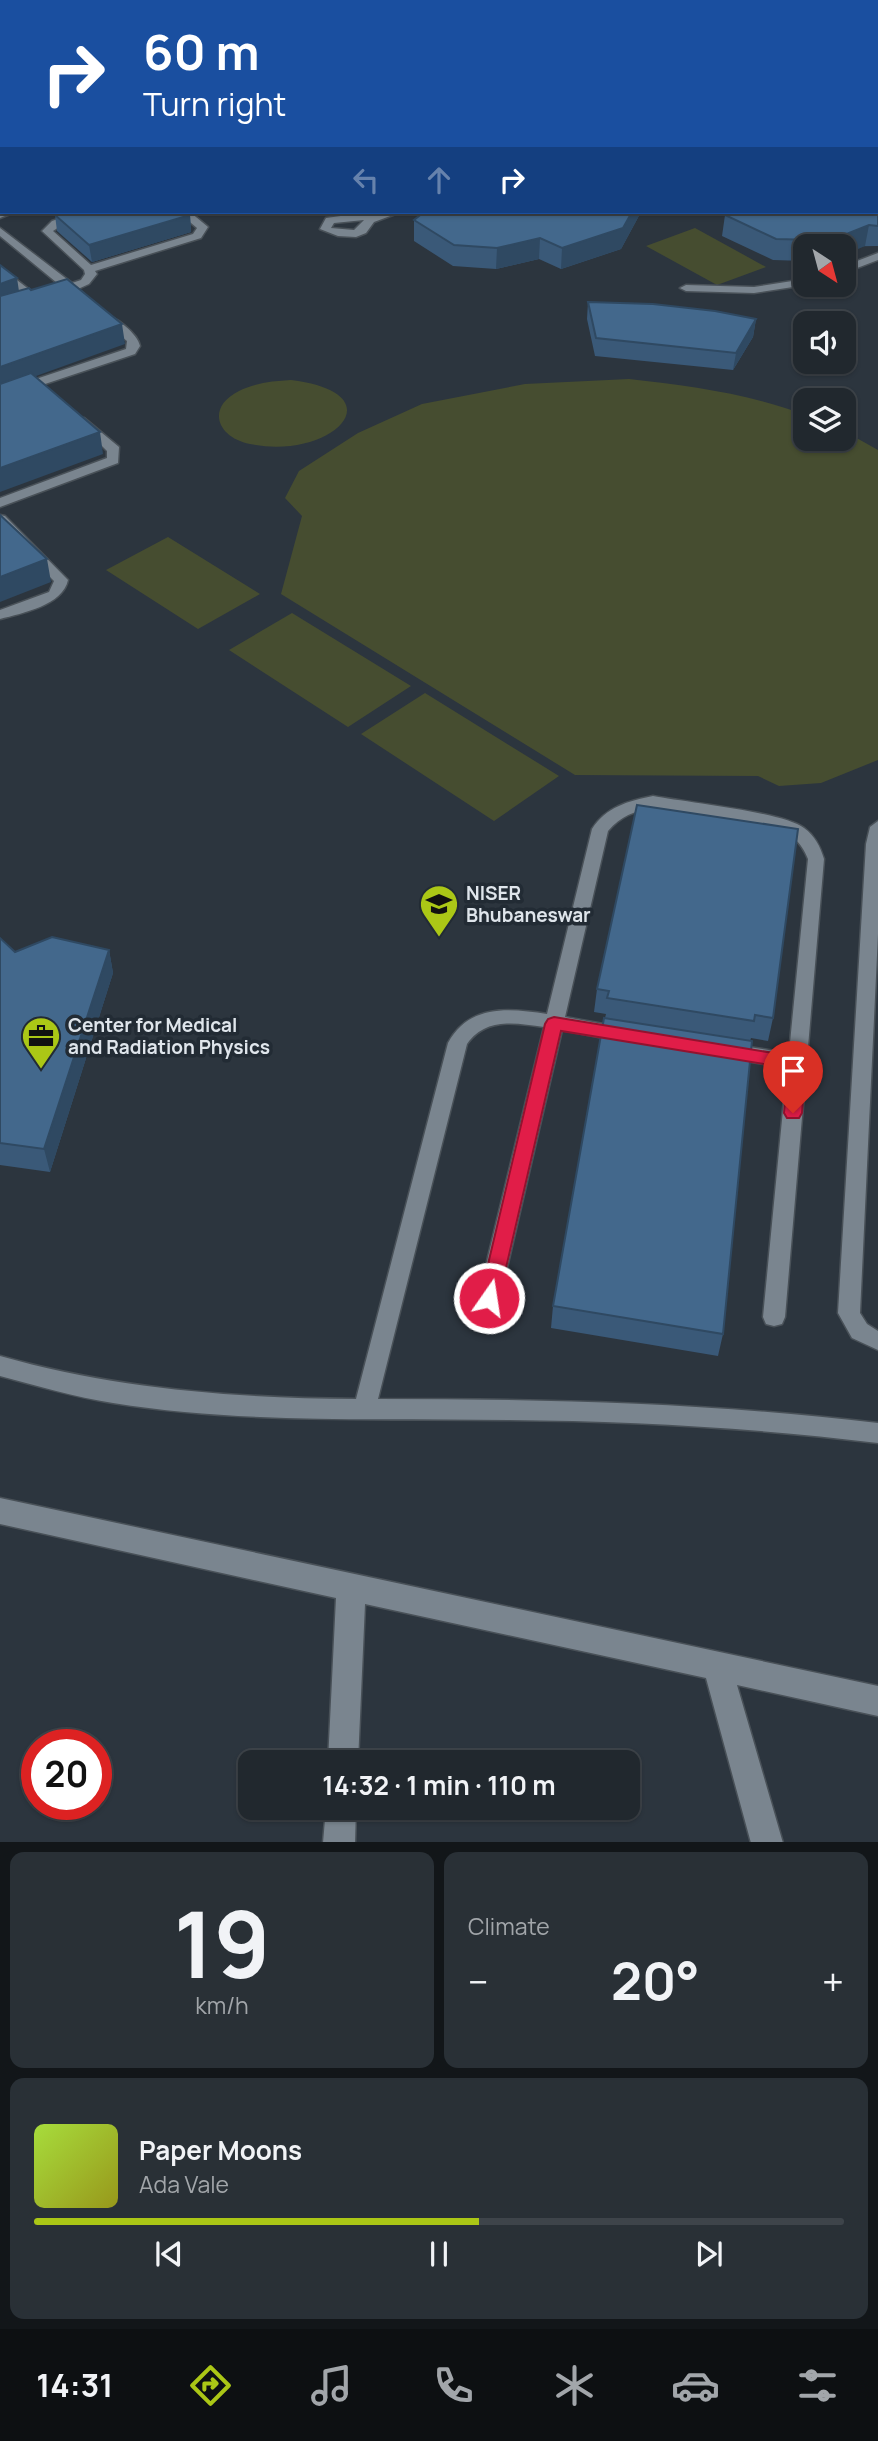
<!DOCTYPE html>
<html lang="en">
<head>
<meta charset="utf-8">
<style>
	body { margin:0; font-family:Manrope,sans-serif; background:#293036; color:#f1f3f6; height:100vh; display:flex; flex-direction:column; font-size:26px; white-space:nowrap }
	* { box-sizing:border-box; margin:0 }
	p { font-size:23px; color:#a2a6aa }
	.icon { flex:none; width:38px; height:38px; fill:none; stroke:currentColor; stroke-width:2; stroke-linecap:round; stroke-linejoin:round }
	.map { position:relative; height:1842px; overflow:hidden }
	.side { display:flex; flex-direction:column; gap:10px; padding:10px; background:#121619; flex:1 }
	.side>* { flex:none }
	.banner { position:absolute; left:0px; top:0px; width:878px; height:214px; box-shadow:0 2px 5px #0004,0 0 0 2px #3e444a; background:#1a4fa0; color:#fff; overflow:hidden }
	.needle { width:46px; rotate:144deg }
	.buttons { position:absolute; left:793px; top:234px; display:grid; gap:14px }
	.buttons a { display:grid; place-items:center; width:63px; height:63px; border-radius:14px; background:#21282e; box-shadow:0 2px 5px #0004,0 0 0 2px #3e444a; font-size:35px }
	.speed { position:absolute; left:21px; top:1729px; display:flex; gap:14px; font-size:35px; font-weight:700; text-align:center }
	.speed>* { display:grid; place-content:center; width:91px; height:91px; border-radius:50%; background:#21282e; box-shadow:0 2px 5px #0004,0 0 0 2px #3e444a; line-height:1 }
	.speed .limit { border:10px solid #d22; background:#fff; color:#111 }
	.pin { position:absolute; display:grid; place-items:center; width:60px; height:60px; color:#fff; margin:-72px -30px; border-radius:50% 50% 50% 0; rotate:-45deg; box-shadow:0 0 7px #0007 }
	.pin .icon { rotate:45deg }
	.me { position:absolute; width:77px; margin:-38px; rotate:13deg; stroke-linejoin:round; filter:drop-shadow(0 0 5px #0008) }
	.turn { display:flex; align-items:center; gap:24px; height:147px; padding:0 28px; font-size:32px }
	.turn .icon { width:91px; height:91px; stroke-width:2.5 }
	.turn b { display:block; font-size:49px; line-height:60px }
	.lanes { display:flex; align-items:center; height:66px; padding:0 28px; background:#0003; justify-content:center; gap:35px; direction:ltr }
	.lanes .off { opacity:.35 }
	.big { font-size:52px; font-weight:700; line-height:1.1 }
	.side .widget { flex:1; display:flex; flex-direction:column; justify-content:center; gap:10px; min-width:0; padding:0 24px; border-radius:14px; background:#293036 }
	.side .dial { align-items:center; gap:0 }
	.dial b { font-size:91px; line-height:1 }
	.song { display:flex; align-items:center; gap:21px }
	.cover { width:84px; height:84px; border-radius:10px; background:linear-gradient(135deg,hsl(80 70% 55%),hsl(60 70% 35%)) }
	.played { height:7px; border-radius:4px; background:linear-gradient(90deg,#abc716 55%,#3e444a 55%) }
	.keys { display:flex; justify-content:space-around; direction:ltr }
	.heat { display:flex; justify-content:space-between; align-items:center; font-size:38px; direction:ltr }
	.side .tiles { flex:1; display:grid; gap:10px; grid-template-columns:1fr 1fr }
	.widget:last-child { grid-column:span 2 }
	.trip { position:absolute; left:238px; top:1750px; width:402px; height:70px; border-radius:14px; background:#21282e; box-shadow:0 2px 5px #0004,0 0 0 2px #3e444a; font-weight:700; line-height:70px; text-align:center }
	.dock { display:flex; height:112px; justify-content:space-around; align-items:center; background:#0d1012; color:#a2a6aa }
	.dock .icon { width:49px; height:49px }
	.dock .current { color:#abc716 }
	.dock b { font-size:32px; color:#f1f3f6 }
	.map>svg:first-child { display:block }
	.green { fill:#464d30 }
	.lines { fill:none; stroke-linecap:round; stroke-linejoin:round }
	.lane-casing { stroke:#495158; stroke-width:3 }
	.street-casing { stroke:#495158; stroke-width:3 }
	.lane { fill:#7a858f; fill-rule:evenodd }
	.street { fill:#7a858f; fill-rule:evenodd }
	.wall { fill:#3a5978 }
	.shaded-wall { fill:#2f4962 }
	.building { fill:#43688c; stroke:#2f4962; stroke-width:2 }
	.route { fill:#e11d48; stroke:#92132f; stroke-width:2 }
	.labels { text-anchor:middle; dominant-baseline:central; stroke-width:7; stroke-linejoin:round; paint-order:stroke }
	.poi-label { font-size:19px; font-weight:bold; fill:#dfe5eb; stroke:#222b34; text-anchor:start }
</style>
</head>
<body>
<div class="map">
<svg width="878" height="1843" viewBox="0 0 878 1843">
	<rect width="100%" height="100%" fill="#2c353e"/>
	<path class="green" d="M 695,228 L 766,267 L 717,285 L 646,246 Z
		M 629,379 C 689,386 747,393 805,415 L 805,439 L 844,439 L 844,431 L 878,450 L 878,760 L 821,783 L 779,786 L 758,776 L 575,775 L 281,594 L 302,516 L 285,498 L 299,471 L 358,433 L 422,404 L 525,384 Z
		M 291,380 C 400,394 330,461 250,444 C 218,438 205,408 239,391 C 255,383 273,381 291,380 Z
		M 168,537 L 260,594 L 198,629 L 106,570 Z
		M 292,613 L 411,686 L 348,727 L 229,650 Z
		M 425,693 L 559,776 L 494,821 L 361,734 Z"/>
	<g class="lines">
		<g class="lane-casing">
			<path id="lane" d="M 771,0 L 779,0 L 780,2 L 771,2 Z
				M 798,0 L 806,0 L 806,2 L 798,2 Z
				M 877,103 L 878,103 L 878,110 L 877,110 Z
				M 877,125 L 878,125 L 878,132 L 877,132 Z
				M 0,212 L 2,211 L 15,212 L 0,218 Z
				M 79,212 L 96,212 L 65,223 L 53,231 L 91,265 L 193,234 L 197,228 L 178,212 L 190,212 L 208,227 L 201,238 L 95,271 L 97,274 L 89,284 L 78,289 L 85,295 L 79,298 L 69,292 L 58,293 L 56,291 L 62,287 L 0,236 L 0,228 L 72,283 L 81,280 L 85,274 L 84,270 L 42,231 L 52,221 Z
				M 370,212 L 401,212 L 374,222 L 366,233 L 356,237 L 338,236 L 320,229 L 326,218 ZM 364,220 L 354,230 L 331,228 L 334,223 Z
				M 878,253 L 878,260 L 844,273 L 844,266 Z
				M 0,267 L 39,297 L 39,301 L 31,301 L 0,276 Z
				M 805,279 L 806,285 L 754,293 L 686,291 L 680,288 L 686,285 L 754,287 Z
				M 102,315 C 114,314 138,334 140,346 L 135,354 L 0,399 L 0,391 L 126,349 L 127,341 L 102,321 Z
				M 84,418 L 119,447 L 118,463 L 0,507 L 0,498 L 107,458 L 107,451 L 78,422 Z
				M 0,515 L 5,516 L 68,580 C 63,605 23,613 0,619 L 0,610 L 49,592 L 54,581 L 0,527 Z
				M 653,796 C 684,802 783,812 804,828 C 815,836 820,846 824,859 L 785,1317 L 782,1324 L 774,1326 L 766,1324 L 763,1317 L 787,1068 L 728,1058 L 721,1056 L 719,1051 L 721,1046 L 728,1044 L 789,1053 L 808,859 C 801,841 791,834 773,828 L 653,808 C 634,811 621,816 608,831 L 565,1017 L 625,1028 L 632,1030 L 634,1035 L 632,1040 L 625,1042 L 562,1030 L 500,1298 L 496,1304 L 489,1307 L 482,1304 L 478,1298 L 544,1027 C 515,1023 486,1017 467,1044 L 378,1399 C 545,1399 712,1403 878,1423 L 878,1443 C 755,1428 632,1421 509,1420 C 377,1418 244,1424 113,1403 C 75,1397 37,1386 0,1376 L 0,1356 C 117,1389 234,1398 356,1399 L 448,1043 C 469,1004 509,1008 547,1014 L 592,829 C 606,807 628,801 653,796 Z
				M 878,821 L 878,934 L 860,1313 L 867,1324 L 878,1331 L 878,1350 L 852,1338 L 838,1313 L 866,844 L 870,827 Z"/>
		</g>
		<g class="street-casing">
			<path id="street" d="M 140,0 L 150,0 L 150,2 L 140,2 Z
				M 0,63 L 2,63 L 0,70 Z
				M 0,1498 L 878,1686 L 878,1716 L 737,1685 L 783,1843 L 751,1843 L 706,1678 L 365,1604 L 358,1762 L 328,1762 L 336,1598 L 0,1524 Z
				M 326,1808 L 356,1808 L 355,1843 L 323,1843 Z"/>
		</g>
		<use href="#lane" class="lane"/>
		<use href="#street" class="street"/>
	</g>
	<path class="wall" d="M 878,156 L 878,246 L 805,247 L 805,261 L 773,260 L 722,236 L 725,215 Z
		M 424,212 L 641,212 L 621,249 L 561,269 L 539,259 L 496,269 L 453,266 L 414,241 L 414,220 Z
		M 55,215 L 190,215 L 191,232 L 92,262 L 57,231 Z
		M 588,302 L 756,319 L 753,337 L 733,370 L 595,356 L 587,319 Z
		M 0,938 L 15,952 L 109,950 L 113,973 L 50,1172 L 0,1165 Z
		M 597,989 L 773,1018 L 768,1041 L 751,1038 L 750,1041 L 723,1334 L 718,1356 L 551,1328 L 553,1306 L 605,1018 L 606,1014 L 594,1012 Z"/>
	<path class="shaded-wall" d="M 632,212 L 641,212 L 621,249 L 561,269 L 562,248 Z
		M 190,215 L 191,232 L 92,262 L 89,245 Z
		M 869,225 L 865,246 L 844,255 L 844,247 L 814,247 L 815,240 Z
		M 540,238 L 539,259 L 496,269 L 497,248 Z
		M 17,278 L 20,298 L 0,305 L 0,284 Z
		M 756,319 L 753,337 L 733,370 L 736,353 Z
		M 122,324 L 125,344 L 0,389 L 0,367 Z
		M 100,432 L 103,454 L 0,492 L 0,468 Z
		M 47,559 L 51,582 L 0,602 L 0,577 Z
		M 109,950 L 113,973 L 50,1172 L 44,1149 Z"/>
	<path class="building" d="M 877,156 L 878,156 L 878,226 L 869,225 L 839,237 L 815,240 L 776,239 L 725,215 L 726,212 L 877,212 Z
		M 64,212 L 185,212 L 190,215 L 89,245 L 55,215 Z
		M 424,212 L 632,212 L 623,228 L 562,248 L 540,238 L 497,248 L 454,245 L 414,220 Z
		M 0,265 L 17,278 L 0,284 Z
		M 67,279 L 122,324 L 0,367 L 0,296 L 29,288 L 31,290 Z
		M 588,302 L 653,304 L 715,311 L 756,319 L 736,353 L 596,338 Z
		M 31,373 L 100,432 L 0,468 L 0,384 Z
		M 0,515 L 47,559 L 0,577 Z
		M 637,805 L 798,829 L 773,1018 L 755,1015 L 754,1021 L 607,998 L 609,991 L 597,989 Z
		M 52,937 L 109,950 L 44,1149 L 0,1143 L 0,938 L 15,952 Z
		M 604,1018 L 752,1041 L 723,1334 L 553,1306 Z"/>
	<path class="route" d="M 554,1017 L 804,1058 L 806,1062 L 802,1113 L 799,1118 L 787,1118 L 784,1113 L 788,1068 L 561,1031 L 499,1298 L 496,1304 L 489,1306 L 482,1304 L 480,1298 L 545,1024 L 548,1019 Z"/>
	<defs>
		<g id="university-pin" transform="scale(2.0125)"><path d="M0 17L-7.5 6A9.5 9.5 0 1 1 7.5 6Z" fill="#abc716" stroke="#222b34"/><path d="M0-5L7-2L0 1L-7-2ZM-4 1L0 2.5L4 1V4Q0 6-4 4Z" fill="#111"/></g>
		<g id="office-pin" transform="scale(2.0125)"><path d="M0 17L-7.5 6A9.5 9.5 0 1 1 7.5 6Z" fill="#abc716" stroke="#222b34"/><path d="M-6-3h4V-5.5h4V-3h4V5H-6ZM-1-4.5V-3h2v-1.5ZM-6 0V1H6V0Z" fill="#111"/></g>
	</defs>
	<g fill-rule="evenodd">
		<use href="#university-pin" x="439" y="904"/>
		<use href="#office-pin" x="41" y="1036"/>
	</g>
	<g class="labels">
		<g class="poi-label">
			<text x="466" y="893">NISER<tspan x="466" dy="22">Bhubaneswar</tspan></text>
			<text x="68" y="1025">Center for Medical<tspan x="68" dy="22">and Radiation Physics</tspan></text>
		</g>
	</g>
</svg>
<div class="buttons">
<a><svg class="needle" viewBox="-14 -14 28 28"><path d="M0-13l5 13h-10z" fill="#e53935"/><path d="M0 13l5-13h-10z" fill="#a2a6aa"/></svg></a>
<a><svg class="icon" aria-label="sound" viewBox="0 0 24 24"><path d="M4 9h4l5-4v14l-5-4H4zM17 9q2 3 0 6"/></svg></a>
<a><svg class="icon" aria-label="layers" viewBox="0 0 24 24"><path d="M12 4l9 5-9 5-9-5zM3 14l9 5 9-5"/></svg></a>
</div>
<div class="speed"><div class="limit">20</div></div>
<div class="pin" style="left:793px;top:1113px;background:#d93025"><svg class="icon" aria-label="arrive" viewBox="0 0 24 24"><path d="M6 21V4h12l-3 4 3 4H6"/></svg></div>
<svg class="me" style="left:489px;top:1298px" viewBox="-20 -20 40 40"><circle r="17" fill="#e11d48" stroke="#fff" stroke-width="3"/><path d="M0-11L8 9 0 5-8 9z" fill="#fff"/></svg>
<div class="trip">14:32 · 1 min · 110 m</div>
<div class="banner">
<div class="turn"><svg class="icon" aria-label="right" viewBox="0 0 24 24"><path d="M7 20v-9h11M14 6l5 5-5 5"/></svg><div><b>60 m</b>Turn right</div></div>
<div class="lanes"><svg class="icon off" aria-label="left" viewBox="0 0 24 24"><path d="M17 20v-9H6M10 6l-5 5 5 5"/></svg><svg class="icon off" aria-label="ahead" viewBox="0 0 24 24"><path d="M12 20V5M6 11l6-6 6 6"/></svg><svg class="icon" aria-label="right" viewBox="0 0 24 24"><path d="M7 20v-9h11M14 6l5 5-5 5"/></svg></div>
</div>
</div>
<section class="side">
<div class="tiles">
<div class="widget dial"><b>19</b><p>km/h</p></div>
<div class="widget"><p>Climate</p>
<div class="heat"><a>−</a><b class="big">20°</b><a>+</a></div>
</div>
<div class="widget">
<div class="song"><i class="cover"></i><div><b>Paper Moons</b><p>Ada Vale</p></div></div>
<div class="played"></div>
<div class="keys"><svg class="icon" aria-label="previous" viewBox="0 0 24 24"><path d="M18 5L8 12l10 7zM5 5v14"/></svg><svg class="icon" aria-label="pause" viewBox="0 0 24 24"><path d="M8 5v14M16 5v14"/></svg><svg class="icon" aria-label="next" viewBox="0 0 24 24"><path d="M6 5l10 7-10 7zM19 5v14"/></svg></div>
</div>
</div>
</section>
<nav class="dock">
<b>14:31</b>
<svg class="icon current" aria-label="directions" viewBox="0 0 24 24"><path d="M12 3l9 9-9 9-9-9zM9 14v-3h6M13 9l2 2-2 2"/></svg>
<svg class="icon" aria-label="music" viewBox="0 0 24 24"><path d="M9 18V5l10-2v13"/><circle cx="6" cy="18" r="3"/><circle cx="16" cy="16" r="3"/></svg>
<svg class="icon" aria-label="phone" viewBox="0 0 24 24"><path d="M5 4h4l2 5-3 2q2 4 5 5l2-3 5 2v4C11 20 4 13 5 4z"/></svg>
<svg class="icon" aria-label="climate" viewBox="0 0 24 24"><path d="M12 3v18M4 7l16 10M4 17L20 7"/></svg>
<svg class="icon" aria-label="car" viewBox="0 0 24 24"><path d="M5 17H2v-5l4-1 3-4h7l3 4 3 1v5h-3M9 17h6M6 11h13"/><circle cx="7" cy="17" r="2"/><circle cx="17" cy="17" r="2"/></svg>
<svg class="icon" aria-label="filters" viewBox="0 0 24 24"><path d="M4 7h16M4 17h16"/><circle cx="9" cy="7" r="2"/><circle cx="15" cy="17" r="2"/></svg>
</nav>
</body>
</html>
